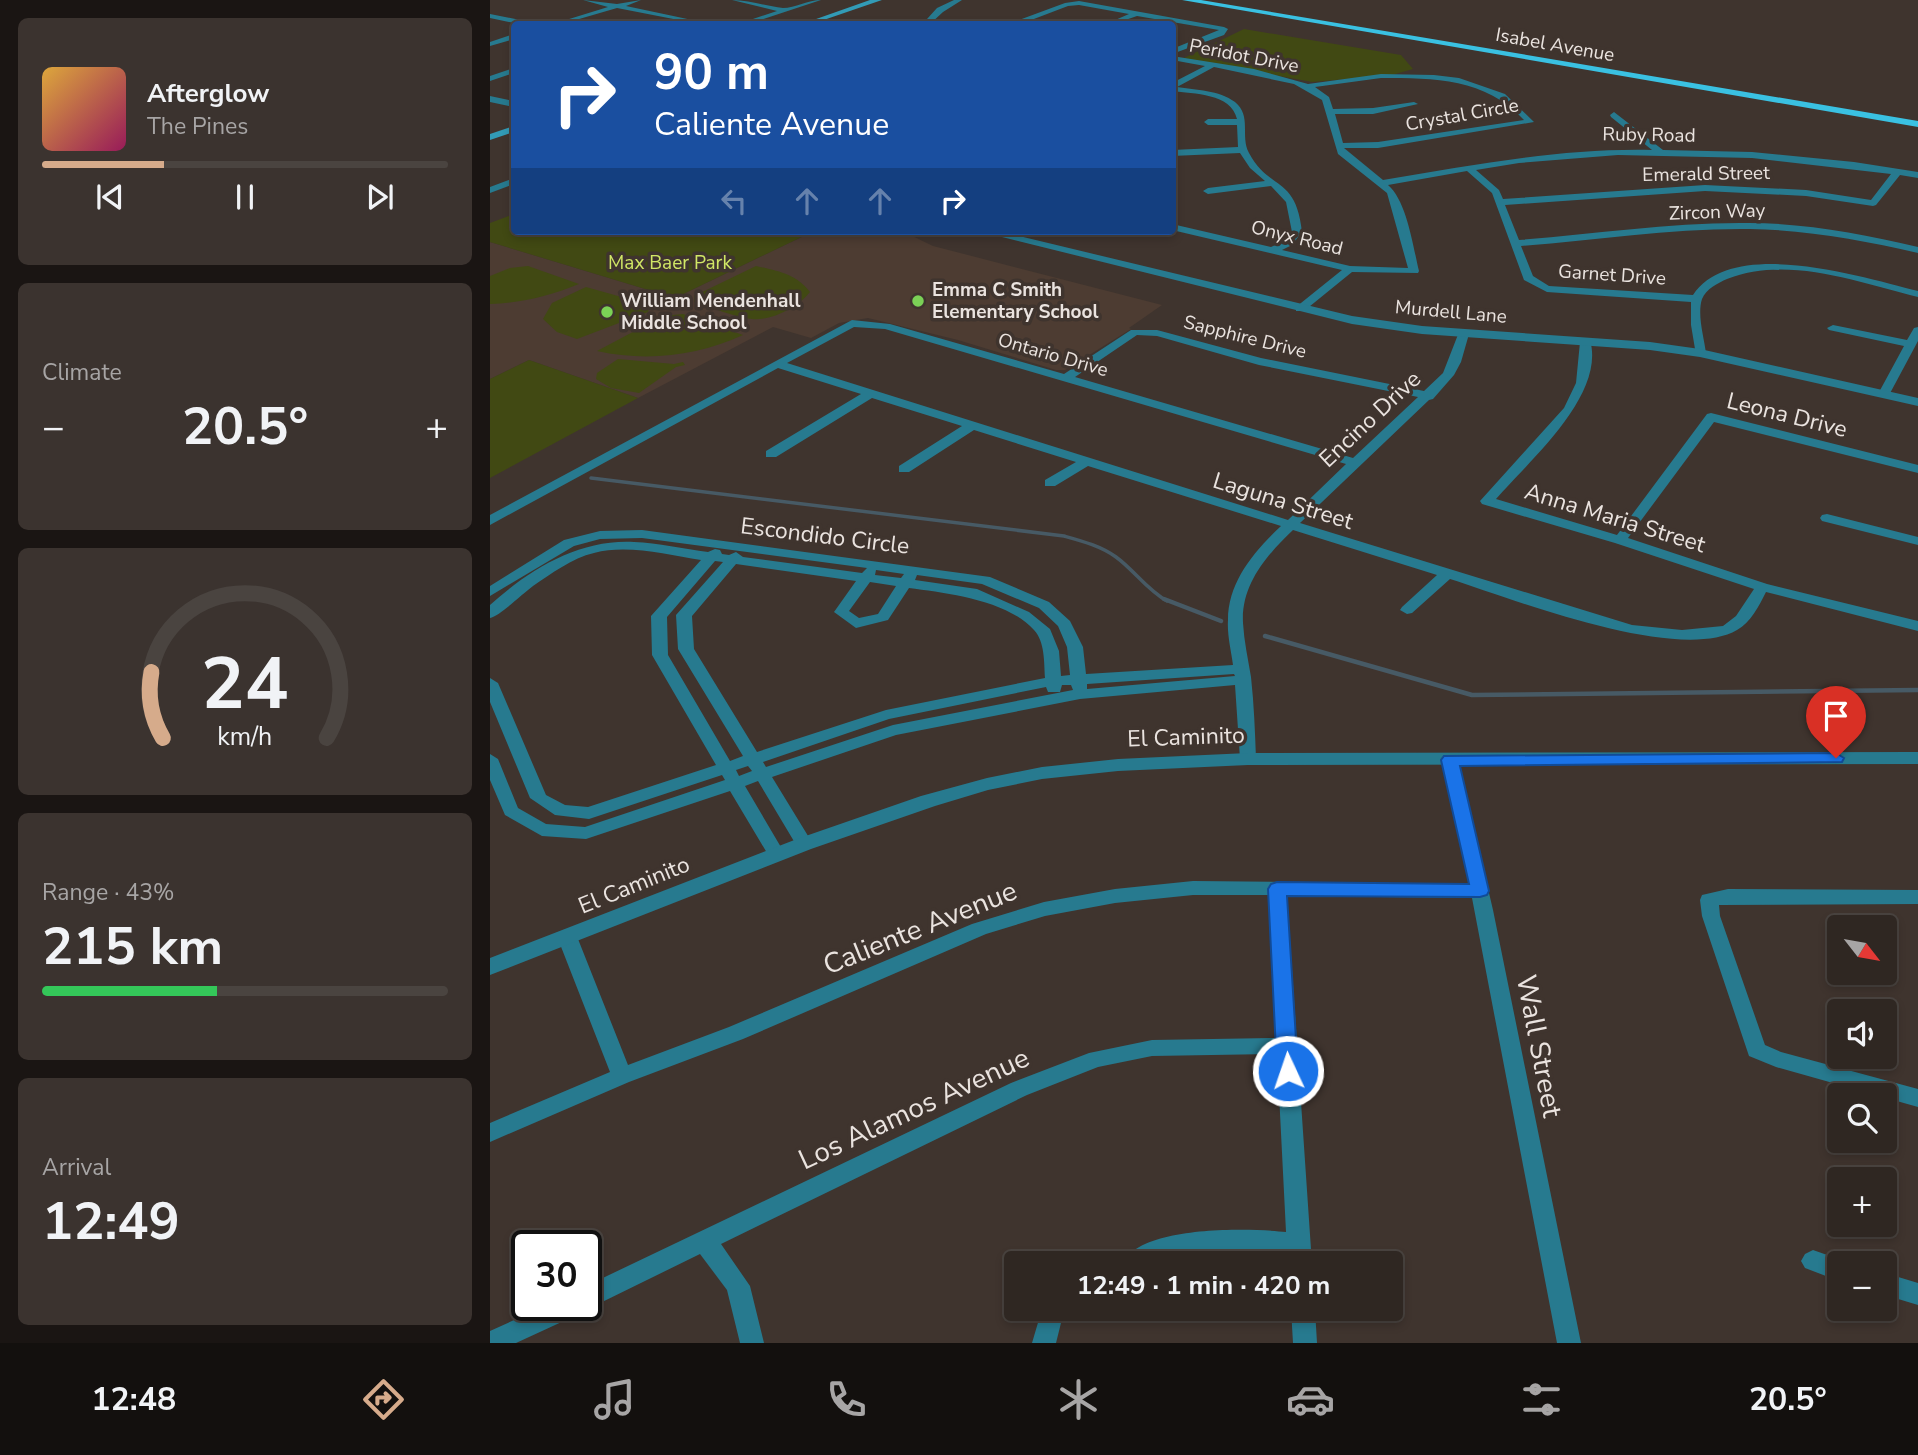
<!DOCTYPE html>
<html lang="en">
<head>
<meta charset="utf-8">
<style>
	body { margin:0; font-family:"Nunito Sans",sans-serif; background:#3b332f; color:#f1f3f6; height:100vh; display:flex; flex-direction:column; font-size:26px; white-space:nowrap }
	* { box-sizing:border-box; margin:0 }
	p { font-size:23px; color:#a7a5a5 }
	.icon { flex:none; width:38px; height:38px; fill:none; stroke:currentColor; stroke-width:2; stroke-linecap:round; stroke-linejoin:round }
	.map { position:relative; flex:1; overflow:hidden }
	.panel { display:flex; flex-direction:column; gap:18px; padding:18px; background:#1a1513; width:490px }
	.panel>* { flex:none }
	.guide { position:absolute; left:21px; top:21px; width:665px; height:214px; border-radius:7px; box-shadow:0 4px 10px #0003,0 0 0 2px #4a4440; background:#1a4fa0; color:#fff; overflow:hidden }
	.needle { width:46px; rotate:121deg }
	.tools { position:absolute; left:1337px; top:915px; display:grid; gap:14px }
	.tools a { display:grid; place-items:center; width:70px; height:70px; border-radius:7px; background:#2f2722; box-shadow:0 4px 10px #0003,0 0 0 2px #4a4440; font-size:35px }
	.speed { position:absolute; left:21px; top:1230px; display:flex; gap:14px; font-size:35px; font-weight:700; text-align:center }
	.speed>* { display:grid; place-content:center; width:91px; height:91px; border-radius:50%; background:#2f2722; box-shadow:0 4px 10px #0003,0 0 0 2px #4a4440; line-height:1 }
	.speed .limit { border:4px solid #111; border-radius:10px; background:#fff; color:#111 }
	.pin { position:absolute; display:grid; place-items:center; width:60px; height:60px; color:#fff; margin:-72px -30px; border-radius:50% 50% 50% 0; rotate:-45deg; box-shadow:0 0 7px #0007 }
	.pin .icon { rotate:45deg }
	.me { position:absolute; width:77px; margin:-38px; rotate:357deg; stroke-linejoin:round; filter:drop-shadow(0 0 5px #0008) }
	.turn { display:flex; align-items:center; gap:24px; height:147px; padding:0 28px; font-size:32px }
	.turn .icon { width:91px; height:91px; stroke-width:2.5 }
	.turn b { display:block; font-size:49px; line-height:60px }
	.lanes { display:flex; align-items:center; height:66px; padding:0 28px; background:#0003; justify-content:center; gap:35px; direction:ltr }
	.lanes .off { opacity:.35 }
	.big { font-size:52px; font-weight:700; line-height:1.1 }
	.panel .widget { flex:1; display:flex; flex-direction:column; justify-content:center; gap:10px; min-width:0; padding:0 24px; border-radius:10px; background:#3b332f }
	.panel .dial { align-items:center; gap:0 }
	.dial svg { height:182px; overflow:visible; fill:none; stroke:#4a4440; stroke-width:7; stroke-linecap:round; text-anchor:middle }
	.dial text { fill:#f1f3f6; stroke:none }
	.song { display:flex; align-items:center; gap:21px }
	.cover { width:84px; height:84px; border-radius:10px; background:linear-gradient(135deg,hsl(40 70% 55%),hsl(330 70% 35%)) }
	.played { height:7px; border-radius:4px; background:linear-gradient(90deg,#d6ab8b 30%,#4a4440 30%) }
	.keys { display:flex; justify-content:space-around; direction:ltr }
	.heat { display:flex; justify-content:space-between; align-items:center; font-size:38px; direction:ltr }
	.charge { height:10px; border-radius:5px; background:linear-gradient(90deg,#34c759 43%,#4a4440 0) }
	.trip { position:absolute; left:514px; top:1251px; width:399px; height:70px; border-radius:7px; background:#2f2722; box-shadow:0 4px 10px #0003,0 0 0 2px #4a4440; font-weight:700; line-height:70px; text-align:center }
	.tabs { display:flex; height:112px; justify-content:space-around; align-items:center; background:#13100e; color:#a7a5a5 }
	.tabs .icon { width:49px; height:49px }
	.tabs .selected { color:#d6ab8b }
	.tabs b { font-size:32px; color:#f1f3f6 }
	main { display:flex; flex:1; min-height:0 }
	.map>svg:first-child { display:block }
	.built { fill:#4d3c32 }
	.green { fill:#414913 }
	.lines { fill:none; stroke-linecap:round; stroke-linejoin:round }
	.stream-far1 { stroke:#475a65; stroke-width:3.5 }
	.stream { stroke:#475a65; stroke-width:4.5 }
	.minor { fill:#277a8f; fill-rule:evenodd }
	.tertiary { fill:#277a8f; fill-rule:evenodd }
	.secondary { fill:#329bb6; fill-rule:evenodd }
	.trunk { fill:#3ac1e2; fill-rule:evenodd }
	.route { fill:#1a73e8; stroke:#114b97; stroke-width:2 }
	.poi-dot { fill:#7bd156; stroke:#3f342e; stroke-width:2.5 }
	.labels { text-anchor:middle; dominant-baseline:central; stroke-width:7; stroke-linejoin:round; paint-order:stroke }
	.far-street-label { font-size:19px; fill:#eae3df; stroke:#3f342e }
	.far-park-label { font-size:19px; fill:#d1e766; stroke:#3f342e }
	.far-poi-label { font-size:19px; font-weight:bold; fill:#eae3df; stroke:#3f342e; text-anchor:start }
	.street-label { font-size:23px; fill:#eae3df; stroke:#3f342e }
	.near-street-label { font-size:28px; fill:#eae3df; stroke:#3f342e }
</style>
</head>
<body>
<main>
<section class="panel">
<div class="widget">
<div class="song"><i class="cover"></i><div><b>Afterglow</b><p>The Pines</p></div></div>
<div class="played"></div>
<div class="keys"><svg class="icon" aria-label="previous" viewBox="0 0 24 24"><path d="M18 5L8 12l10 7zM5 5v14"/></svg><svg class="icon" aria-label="pause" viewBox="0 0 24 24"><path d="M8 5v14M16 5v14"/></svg><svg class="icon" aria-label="next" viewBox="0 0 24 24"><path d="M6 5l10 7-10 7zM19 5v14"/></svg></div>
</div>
<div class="widget"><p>Climate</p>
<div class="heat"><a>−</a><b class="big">20.5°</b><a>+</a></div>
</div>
<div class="widget dial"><svg viewBox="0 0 100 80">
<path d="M14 69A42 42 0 1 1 86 69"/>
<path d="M14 69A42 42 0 0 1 9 40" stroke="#d6ab8b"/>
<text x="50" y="56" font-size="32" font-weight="700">24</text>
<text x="50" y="72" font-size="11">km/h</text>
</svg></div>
<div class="widget"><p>Range · 43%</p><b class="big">215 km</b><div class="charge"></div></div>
<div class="widget"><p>Arrival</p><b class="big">12:49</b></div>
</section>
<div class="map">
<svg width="1428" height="1343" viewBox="0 0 1428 1343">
	<rect width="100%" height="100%" fill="#3f342e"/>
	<path class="built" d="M 324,231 L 412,231 L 443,246 L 672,305 L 639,328 L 641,329 L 575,370 L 566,370 L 468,340 L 378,318 L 349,323 L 321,338 L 283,327 L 148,398 L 39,360 L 0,379 L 0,242 L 185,298 Z"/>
	<path class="green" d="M 754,29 L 911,55 L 923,69 L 902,75 L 822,82 L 694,58 Z
		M 24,214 L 24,231 L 324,231 L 185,298 L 0,242 L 0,223 Z
		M 38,266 L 89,284 C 59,296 32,303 0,304 L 0,276 L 20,268 Z
		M 266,266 C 288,271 306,274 320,292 C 308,307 282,321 262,319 C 243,317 222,307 204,302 L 204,296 Z
		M 96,287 L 160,305 L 158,312 L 87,339 L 67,332 L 53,319 L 62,303 Z
		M 193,314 L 253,335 C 207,356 157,362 107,351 L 173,316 Z
		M 128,359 L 184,364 L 193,362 L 195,365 L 186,367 L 149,393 L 121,388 L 106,379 L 107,373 Z
		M 39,360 L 148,398 L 0,478 L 0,379 Z"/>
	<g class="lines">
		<path class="stream-far1" d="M 101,478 L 574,536 C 592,541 611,546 626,557 C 644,570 657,590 677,601"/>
		<path class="stream" d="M 674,599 L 731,621
			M 775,636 L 982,695 L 1428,690"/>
		<path class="minor" d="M 93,0 L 127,4 L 151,0 L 136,6 L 221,24 L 209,24 L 127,8 L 72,24 L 63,24 L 118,7 Z
			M 242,0 C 259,0 275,6 293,8 C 305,8 318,0 331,0 L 258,24 L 248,24 L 287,11 Z
			M 464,0 L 472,0 L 453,12 L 440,24 L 414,20 L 437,19 L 447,8 Z
			M 589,1 L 734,27 L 738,29 L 734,35 L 682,54 L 682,49 L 729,30 L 647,16 L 624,24 L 616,24 L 639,14 L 589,5 L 578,6 L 536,22 L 529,20 L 575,3 Z
			M 0,14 L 40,22 L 41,24 L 29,24 L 0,18 Z
			M 21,35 L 24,35 L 24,39 L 0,46 L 0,42 Z
			M 682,56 L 764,69 L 818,84 L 891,74 L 944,75 L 969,78 L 1015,94 L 1044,122 L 888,148 L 854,148 L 893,180 C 982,165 1071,148 1162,150 L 1121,117 L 1120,115 L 1124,112 L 1173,150 L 1262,152 L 1364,162 L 1428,172 L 1428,178 L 1410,175 L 1386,205 L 1383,206 L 1316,196 L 1215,191 L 1015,205 L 1029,240 C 1105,234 1182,222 1259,223 C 1316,223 1372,234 1428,247 L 1428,253 C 1372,240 1317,230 1260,229 C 1183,228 1107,240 1031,246 L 1043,276 L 1059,286 L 1203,295 C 1242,236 1373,277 1428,291 L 1428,297 C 1368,282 1297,255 1237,279 C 1228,283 1216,289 1212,299 C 1207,315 1214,337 1216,353 L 1214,355 L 1206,355 L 1201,325 L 1201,302 L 1057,292 L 1034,280 L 1002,193 L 977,171 L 898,185 C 917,201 923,247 929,271 L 928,273 L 862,272 L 814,311 L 806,311 L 806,307 L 852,270 L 682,230 L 682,224 L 781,247 L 794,241 L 802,232 L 796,202 L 781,186 L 718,194 L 713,191 L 718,188 L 775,181 L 760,168 L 750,153 L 682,156 L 682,150 L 748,147 L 747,125 L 718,125 L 714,122 L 718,119 L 747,119 C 741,93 704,94 682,91 L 682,83 L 715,66 L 682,60 ZM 724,67 L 804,84 L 832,100 L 848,154 L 897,193 L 918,268 L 860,266 L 792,250 L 802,245 L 812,232 C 806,175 779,191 759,153 C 750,136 762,116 745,102 C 729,90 706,90 687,87 ZM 891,78 C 945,78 995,78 1034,120 L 888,142 L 853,143 L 845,114 L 883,114 L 928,104 L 924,102 L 883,108 L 843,109 L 839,97 L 825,87 ZM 1128,155 L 1262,158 L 1401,174 L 1381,200 L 1316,190 L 1215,185 L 1013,199 L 1009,190 L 986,170 L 1029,163 Z
			M 21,69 L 24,69 L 24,73 L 0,81 L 0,76 Z
			M 24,178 L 24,184 L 0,193 L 0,187 Z
			M 362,320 L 400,324 L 574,374 L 641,330 L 667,330 L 771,358 L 934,391 L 953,373 L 969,332 L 977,332 L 979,334 L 971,362 L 964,375 L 943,399 L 939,400 L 810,523 L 1142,625 L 1192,630 L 1233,626 L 1246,616 L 1264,589 L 1125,543 L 992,504 L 990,501 L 1074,408 L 1086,383 L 1090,342 L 1100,340 C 1116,395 1039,461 1006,499 L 1127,535 L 1217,414 L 1221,413 L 1428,465 L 1428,473 L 1224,422 L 1138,538 L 1277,584 L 1428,621 L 1428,631 L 1276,592 C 1269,606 1261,622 1247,630 C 1188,664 1023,599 960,579 L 922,613 L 917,614 L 910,610 L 912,607 L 947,575 L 803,530 C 777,555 751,584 753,623 C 754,641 758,659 761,677 C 764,704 765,732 766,759 L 764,763 L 758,764 L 750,759 L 745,685 L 590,699 L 406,735 L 282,777 L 323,844 L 320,848 L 308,848 L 268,781 L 255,786 L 295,854 L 292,858 L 280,858 L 240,791 L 96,839 L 52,836 L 15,815 L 0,780 L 0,754 L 8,759 L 28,808 L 56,824 L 95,827 L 235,780 L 232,775 L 99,819 L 65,815 L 40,798 L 0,702 L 0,678 L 8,683 L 56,795 L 75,805 L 98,807 L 226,765 L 162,655 L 161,616 L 211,560 C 177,555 138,544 104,553 C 82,558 61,574 43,586 C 32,594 10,616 0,618 L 0,605 C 40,569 89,539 144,542 C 168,543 194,549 218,552 L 225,549 L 230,550 L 232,554 L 239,555 L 246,552 L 253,557 L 372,573 L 377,568 L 152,538 L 110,539 L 84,546 L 0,596 L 0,586 L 74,540 L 110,531 L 152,530 L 500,577 L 559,602 L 580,621 L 593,647 L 596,674 L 743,665 C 741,650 737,635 738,620 C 738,582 764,551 791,526 L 598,466 L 565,486 L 555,486 L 555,480 L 586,462 L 484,430 L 419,472 L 409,472 L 409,466 L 472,426 L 382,398 L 286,457 L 276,457 L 276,451 L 371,394 L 288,368 L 0,525 L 0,515 ZM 364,327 L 395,329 L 856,464 L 798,520 L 297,363 ZM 647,335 L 667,336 L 769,365 L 928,397 L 863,458 L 585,377 ZM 225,561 L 233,562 L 186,615 L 188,649 L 253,756 L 240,761 L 178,655 L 177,617 ZM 246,564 L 366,581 L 344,612 L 366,628 L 398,620 L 419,588 C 457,593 517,600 544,630 C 555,642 554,662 555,678 L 396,710 L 267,752 L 204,649 L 202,616 ZM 386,570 L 414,574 L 411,578 L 385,575 ZM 427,575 L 492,584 L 549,608 L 568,626 L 577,647 L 580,675 L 571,676 L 569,651 L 560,629 L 539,612 L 487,589 L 425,580 ZM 380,582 L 406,586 L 388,614 L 369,618 L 359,611 ZM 744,674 L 745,676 L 597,689 L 597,684 ZM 572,685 L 581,685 L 583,690 L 403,725 L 276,767 L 273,762 L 399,719 L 556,687 L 558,692 L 570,692 ZM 258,766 L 262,771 L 249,776 L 246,770 Z
			M 1343,325 L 1417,340 L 1424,328 L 1428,327 L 1428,341 L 1398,397 L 1394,398 L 1388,394 L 1414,346 L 1339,330 L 1337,328 Z
			M 1337,514 L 1428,537 L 1428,545 L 1332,521 L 1330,518 L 1332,515 Z
			M 960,755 L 968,760 L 1003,910 L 1091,1343 L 1067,1343 L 982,898 L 797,896 L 822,1264 L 798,1264 L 798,1253 L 724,1250 L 690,1255 L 667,1264 L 632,1264 C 650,1225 760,1228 796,1232 L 787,1054 L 662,1056 L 608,1067 L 537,1095 L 231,1244 L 260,1286 L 274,1343 L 250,1343 L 237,1290 L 210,1254 L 104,1306 L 96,1309 L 91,1307 L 89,1314 L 26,1343 L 0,1343 L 0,1331 L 55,1306 L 96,1306 L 96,1286 L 521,1083 L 599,1053 L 662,1040 L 786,1038 L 778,895 L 703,895 L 625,903 L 555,916 L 496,934 L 253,1039 L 139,1082 L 0,1142 L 0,1123 L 120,1072 L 68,939 L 71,934 L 78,932 L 85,934 L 88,939 L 138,1065 L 239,1027 L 482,924 L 554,902 L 625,889 L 703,881 L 979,884 L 952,760 Z
			M 1238,889 L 1428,890 L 1428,904 L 1229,905 L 1230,916 L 1275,1045 L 1291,1052 L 1428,1089 L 1428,1107 L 1286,1067 L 1259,1056 L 1212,916 L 1210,900 L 1212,895 Z
			M 1323,1250 L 1357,1262 L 1349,1264 L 1349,1281 L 1315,1268 L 1311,1261 L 1315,1254 Z
			M 1395,1273 L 1428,1283 L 1428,1305 L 1395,1295 Z
			M 552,1309 L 583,1309 L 580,1317 L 571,1323 L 566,1343 L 542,1343 Z
			M 801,1309 L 825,1309 L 827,1343 L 803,1343 Z"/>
		<path class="tertiary" d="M 0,96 L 24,101 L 24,107 L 0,102 Z
			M 488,231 L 508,231 L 862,316 L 932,326 L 1160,342 L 1210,349 L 1428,398 L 1428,406 L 1210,357 L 1160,350 L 932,334 L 862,324 Z
			M 1428,752 L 1428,764 L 758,765 L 628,771 L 552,779 L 498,790 L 445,806 L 321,849 L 0,975 L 0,958 L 307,839 L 431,796 L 497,778 L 552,767 L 628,759 L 758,753 Z"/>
		<path class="secondary" d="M 380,0 L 392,0 L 322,24 L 312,24 Z
			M 24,126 L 24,132 L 0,140 L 0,134 Z"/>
		<path class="trunk" d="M 692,0 L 711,0 L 1428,121 L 1428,127 Z"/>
	</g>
	<path class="route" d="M 1346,753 L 1354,758 L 1352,762 L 970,766 L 999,891 L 997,895 L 990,897 L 797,896 L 808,1071 L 805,1077 L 798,1079 L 790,1077 L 787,1071 L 778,889 L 781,884 L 787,882 L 979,884 L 951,760 L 954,756 Z"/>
	<g class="poi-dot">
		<circle cx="428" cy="301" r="7"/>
		<circle cx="117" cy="312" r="7"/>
	</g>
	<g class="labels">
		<g class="far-street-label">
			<text transform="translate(1065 45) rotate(10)">Isabel Avenue</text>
			<text transform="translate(754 56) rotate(11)">Peridot Drive</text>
			<text transform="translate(972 115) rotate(-10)">Crystal Circle</text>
			<text transform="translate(1159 135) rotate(1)">Ruby Road</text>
			<text transform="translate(1216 174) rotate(-1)">Emerald Street</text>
			<text transform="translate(1227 212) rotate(-2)">Zircon Way</text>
			<text transform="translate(807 238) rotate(14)">Onyx Road</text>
			<text transform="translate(1122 275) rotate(4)">Garnet Drive</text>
			<text transform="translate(961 312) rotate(5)">Murdell Lane</text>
			<text transform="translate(755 337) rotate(14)">Sapphire Drive</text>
			<text transform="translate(563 355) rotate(16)">Ontario Drive</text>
		</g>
		<g class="far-park-label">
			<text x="180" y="263">Max Baer Park</text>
		</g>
		<g class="far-poi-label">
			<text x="442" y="290">Emma C Smith<tspan x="442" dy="22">Elementary School</tspan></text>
			<text x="131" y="301">William Mendenhall<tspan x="131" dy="22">Middle School</tspan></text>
		</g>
		<g class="street-label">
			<text transform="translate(1297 415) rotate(14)">Leona Drive</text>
			<text transform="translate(880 419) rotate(-43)">Encino Drive</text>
			<text transform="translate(793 501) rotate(17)">Laguna Street</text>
			<text transform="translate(1125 518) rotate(17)">Anna Maria Street</text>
			<text transform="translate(335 536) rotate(7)">Escondido Circle</text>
			<text transform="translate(696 737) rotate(-2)">El Caminito</text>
			<text transform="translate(144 885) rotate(-22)">El Caminito</text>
		</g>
		<g class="near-street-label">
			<text transform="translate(430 928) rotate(-22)">Caliente Avenue</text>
			<text transform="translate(1049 1046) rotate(79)">Wall Street</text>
			<text transform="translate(424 1109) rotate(-25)">Los Alamos Avenue</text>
		</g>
	</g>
</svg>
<div class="tools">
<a><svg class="needle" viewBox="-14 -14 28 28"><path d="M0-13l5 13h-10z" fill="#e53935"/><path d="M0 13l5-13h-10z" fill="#a7a5a5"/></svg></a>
<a><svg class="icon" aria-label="sound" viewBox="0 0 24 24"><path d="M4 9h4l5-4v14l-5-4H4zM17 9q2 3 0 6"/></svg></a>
<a><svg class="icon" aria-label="search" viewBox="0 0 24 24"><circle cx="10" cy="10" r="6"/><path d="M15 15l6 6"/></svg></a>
<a>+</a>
<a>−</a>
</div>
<div class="speed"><div class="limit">30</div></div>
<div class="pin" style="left:1346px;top:758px;background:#d93025"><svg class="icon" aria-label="arrive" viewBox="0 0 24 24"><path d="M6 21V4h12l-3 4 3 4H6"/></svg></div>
<svg class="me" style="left:798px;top:1071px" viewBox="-20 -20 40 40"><circle r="17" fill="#1a73e8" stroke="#fff" stroke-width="3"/><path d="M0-11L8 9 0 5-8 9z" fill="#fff"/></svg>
<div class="trip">12:49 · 1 min · 420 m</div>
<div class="guide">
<div class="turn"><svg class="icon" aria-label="right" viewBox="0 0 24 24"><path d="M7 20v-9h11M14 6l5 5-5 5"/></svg><div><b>90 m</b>Caliente Avenue</div></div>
<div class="lanes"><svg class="icon off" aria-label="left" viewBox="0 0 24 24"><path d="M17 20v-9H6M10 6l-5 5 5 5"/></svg><svg class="icon off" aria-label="ahead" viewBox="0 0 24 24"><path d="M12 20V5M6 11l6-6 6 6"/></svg><svg class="icon off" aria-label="ahead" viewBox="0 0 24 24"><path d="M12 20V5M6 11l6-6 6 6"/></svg><svg class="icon" aria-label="right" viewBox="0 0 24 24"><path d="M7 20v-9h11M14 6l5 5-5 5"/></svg></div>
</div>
</div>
</main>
<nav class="tabs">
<b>12:48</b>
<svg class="icon selected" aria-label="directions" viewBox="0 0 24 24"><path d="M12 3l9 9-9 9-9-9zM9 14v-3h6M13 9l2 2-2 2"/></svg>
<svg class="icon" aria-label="music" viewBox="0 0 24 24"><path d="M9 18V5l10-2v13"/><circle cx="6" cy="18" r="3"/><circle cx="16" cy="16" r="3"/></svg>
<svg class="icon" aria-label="phone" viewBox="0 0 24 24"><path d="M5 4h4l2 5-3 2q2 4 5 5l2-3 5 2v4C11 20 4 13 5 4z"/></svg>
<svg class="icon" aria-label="climate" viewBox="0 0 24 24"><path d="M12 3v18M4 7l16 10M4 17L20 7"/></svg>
<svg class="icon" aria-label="car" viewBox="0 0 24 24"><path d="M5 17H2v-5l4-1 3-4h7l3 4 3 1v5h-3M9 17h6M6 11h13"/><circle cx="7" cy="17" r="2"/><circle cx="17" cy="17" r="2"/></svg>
<svg class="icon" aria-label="filters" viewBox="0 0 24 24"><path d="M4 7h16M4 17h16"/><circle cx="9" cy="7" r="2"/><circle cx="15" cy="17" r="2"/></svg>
<b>20.5°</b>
</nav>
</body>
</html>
